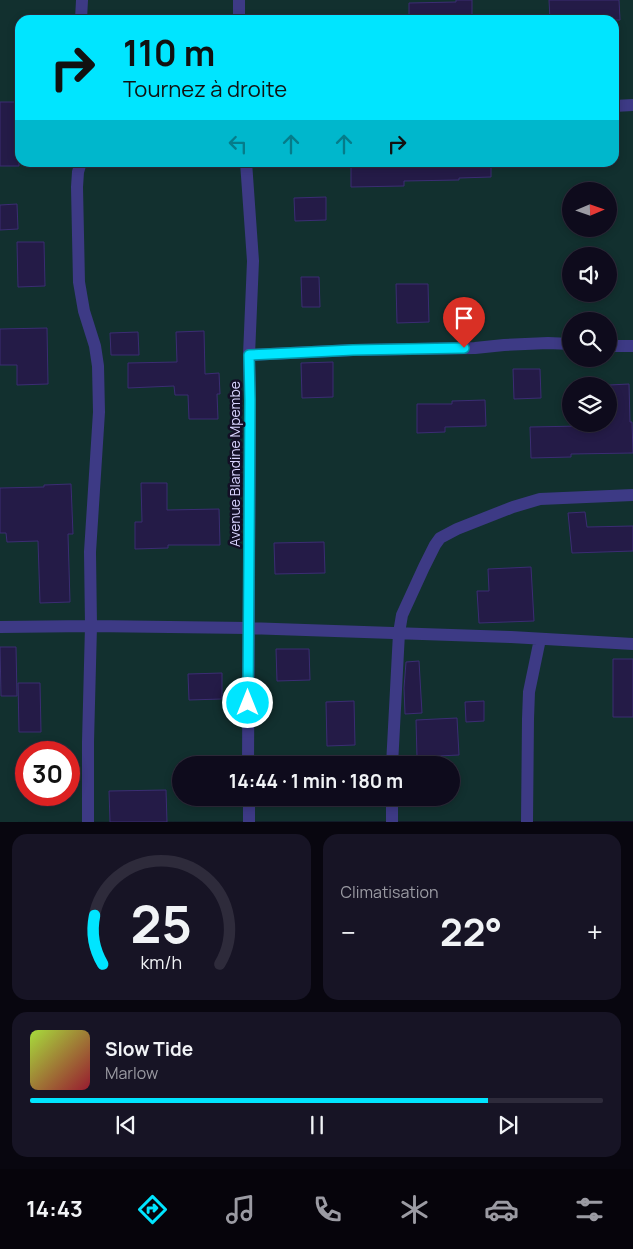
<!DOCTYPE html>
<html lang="fr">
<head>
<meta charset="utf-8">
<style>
	body { margin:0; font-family:Manrope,sans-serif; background:#171425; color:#f1f3f6; height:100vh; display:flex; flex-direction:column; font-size:19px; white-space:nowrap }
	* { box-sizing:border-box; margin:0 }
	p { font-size:16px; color:#9b9ba3 }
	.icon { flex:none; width:28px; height:28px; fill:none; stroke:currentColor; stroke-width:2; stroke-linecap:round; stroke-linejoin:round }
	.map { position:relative; height:822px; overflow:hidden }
	.details { display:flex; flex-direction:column; gap:12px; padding:12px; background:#08060f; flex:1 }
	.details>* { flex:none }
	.top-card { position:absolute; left:15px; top:15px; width:604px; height:152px; border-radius:15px; box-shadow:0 2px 8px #0003,0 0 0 1px #2e2b3b; background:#00e5ff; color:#111; overflow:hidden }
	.needle { width:32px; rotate:88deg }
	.tools { position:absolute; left:562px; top:182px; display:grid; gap:10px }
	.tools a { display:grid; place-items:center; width:55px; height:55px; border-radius:50%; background:#0e0b1c; box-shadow:0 2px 8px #0003,0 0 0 1px #2e2b3b; font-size:25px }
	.speed { position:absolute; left:15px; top:741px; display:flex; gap:10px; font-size:25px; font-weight:700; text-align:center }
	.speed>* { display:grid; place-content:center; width:65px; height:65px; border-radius:50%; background:#0e0b1c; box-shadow:0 2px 8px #0003,0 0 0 1px #2e2b3b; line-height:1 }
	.speed .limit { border:8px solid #d22; background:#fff; color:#111 }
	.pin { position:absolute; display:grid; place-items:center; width:42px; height:42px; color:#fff; margin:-51px -21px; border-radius:50% 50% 50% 0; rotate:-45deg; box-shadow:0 0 5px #0007 }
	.pin .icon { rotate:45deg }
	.me { position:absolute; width:55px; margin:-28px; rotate:0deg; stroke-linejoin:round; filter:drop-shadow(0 0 4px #0008) }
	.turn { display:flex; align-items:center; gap:18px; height:105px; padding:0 25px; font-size:22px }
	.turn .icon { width:65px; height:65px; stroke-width:2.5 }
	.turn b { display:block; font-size:35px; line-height:42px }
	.lanes { display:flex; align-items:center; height:48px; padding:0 25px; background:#0003; justify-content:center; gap:25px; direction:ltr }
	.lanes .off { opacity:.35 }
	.big { font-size:38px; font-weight:700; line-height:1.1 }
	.details .widget { flex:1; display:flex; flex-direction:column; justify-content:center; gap:8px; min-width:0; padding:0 18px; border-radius:15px; background:#171425 }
	.details .dial { align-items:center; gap:0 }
	.dial svg { height:130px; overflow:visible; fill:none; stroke:#2e2b3b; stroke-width:7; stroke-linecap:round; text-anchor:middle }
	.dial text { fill:#f1f3f6; stroke:none }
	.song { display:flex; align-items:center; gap:15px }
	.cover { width:60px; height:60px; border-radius:8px; background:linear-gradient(135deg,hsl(80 70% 55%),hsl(350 70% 35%)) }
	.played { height:5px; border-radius:2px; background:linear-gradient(90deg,#00e5ff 80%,#2e2b3b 80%) }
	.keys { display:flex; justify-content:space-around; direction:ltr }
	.heat { display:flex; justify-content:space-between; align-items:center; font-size:28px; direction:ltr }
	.details .tiles { flex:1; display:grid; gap:12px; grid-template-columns:1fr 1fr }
	.widget:last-child { grid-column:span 2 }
	.trip { position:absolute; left:172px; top:756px; width:288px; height:50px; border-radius:25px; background:#0e0b1c; box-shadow:0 2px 8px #0003,0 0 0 1px #2e2b3b; font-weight:700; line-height:50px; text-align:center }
	.menu { display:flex; height:80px; justify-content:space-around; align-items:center; background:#06040b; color:#9b9ba3 }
	.menu .icon { width:35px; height:35px }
	.menu .active { color:#00e5ff }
	.menu b { font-size:22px; color:#f1f3f6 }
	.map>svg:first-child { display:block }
	.green { fill:#12302f; fill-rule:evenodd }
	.building { fill:#241b47; stroke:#3b2d73 }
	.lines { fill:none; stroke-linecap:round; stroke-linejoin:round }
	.street { stroke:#3d3a85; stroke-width:12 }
	.route-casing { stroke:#0095a6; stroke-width:12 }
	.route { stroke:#00e5ff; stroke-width:9 }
	.labels { text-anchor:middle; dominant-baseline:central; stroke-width:5; stroke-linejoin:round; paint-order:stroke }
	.street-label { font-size:14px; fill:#d9d4ff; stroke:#130f26 }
</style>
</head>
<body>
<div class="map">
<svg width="633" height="822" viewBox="0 0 633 822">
	<rect width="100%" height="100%" fill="#130f26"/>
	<path class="green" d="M 0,0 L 633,0 L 633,821 L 0,822 ZM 20,20 L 614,20 L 614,162 L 20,162 ZM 571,191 L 609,191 L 609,229 L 571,229 ZM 571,256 L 609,256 L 609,294 L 571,294 ZM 571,321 L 609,321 L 609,359 L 571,359 ZM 571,386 L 609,386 L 609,424 L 571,424 ZM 26,752 L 69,752 L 69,795 L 26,795 ZM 181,765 L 451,765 L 451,798 L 181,798 Z"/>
	<path class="building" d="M 456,0 L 472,0 L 472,20 L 409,20 L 409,3 L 456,2 Z
		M 549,0 L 619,0 L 620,20 L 550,20 Z
		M 0,102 L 18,102 L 19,166 L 0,166 Z
		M 351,162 L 491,162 L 491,177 L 459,178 L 459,180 L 404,181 L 404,186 L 351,187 Z
		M 326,197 L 326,220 L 295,221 L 294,198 Z
		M 17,204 L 18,229 L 0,230 L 0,205 Z
		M 17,242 L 44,242 L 45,286 L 18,287 Z
		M 301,277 L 319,277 L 320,307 L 302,307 Z
		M 396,284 L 428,284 L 429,322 L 397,323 Z
		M 47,328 L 48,384 L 17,385 L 17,365 L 0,365 L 0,329 Z
		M 204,331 L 205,374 L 219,373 L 220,394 L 217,394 L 218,419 L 189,419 L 188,395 L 175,395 L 174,386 L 128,388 L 128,363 L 177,362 L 176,332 Z
		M 138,332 L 139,355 L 111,355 L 110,333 Z
		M 333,362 L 333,397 L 302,398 L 301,363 Z
		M 513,369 L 540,369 L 541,398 L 514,399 Z
		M 629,384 L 630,422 L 632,422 L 633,453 L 571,454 L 571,457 L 531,458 L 530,427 L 581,426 L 581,424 L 609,424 L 609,385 Z
		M 485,400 L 486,426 L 445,427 L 445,432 L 417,433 L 417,404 L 452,404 L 452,401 Z
		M 141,483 L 167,483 L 167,510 L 219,509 L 220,545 L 168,545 L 168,548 L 135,549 L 135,522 L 142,522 Z
		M 71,484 L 73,534 L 68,534 L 70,602 L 40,603 L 38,541 L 7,542 L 6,533 L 0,533 L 0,488 L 44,487 L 44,485 Z
		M 585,512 L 587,527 L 633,526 L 633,551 L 572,553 L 568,513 Z
		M 324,542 L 325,573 L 275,574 L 274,543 Z
		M 531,567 L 534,621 L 479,623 L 477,591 L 489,591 L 488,569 Z
		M 0,647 L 16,647 L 17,696 L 1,696 Z
		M 276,649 L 309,649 L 310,680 L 277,681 Z
		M 613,659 L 633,659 L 633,717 L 613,717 Z
		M 419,661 L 422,713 L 405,714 L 404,688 L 406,662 Z
		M 222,673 L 222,699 L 189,700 L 188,674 Z
		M 18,683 L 40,683 L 41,732 L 19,732 Z
		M 354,701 L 355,745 L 327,746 L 326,702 Z
		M 484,701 L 484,721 L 466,722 L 465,702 Z
		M 457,718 L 459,755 L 417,757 L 416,720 Z
		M 166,790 L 167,822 L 110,822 L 109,791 Z"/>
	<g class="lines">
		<path class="street" d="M 239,0 L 239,20
			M 81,20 L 82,0
			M 614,106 L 633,105
			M 81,162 L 78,172 L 77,187 L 79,282 L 84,311 L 95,346 L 98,366 L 99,412 L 90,552 L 91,626 L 88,742 L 88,822
			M 246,162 L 253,261 L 249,355 L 250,400 L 248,765
			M 609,346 L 633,346
			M 249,355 L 353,350 L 475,348 L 504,345 L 548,343 L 571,344
			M 0,627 L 91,626 L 248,628 L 511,637 L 633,644
			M 392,765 L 399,633 L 402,615 L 424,567 L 435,545 L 440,538 L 457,529 L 513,507 L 540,499 L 633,495
			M 249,798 L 249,822
			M 392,798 L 392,822
			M 527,822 L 528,719 L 529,692 L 540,639"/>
	</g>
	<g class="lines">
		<g class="route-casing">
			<path id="route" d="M 248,703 L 250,400 L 249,355 L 353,350 L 464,348"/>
		</g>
		<use href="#route" class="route"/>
	</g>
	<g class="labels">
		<g class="street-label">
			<text transform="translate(234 464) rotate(-90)">Avenue Blandine Mpembe</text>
		</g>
	</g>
</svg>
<div class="tools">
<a><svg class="needle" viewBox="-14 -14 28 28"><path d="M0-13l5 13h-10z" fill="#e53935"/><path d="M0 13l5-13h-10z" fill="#9b9ba3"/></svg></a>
<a><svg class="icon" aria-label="sound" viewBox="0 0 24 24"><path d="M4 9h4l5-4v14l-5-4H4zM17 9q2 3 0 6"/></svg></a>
<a><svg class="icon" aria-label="search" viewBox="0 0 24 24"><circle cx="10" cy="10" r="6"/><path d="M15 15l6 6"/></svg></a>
<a><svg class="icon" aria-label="layers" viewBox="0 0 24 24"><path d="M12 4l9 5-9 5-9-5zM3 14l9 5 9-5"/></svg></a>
</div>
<div class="speed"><div class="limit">30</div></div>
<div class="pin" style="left:464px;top:348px;background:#d93025"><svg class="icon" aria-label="arrive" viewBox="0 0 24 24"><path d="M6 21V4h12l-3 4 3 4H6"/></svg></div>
<svg class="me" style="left:248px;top:703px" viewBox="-20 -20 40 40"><circle r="17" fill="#00e5ff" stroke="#fff" stroke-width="3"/><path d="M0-11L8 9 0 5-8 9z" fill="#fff"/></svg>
<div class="trip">14:44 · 1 min · 180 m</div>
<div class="top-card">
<div class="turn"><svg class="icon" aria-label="right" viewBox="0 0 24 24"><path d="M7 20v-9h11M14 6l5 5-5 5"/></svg><div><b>110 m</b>Tournez à droite</div></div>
<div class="lanes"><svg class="icon off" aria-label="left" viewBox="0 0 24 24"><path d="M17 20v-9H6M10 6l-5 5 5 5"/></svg><svg class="icon off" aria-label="ahead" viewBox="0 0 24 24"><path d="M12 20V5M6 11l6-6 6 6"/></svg><svg class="icon off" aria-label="ahead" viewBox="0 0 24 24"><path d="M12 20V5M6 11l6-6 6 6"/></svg><svg class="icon" aria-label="right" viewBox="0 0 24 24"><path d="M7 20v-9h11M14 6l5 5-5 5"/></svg></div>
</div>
</div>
<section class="details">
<div class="tiles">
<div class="widget dial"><svg viewBox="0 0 100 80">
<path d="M14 69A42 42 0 1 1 86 69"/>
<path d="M14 69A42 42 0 0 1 9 39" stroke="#00e5ff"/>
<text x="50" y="56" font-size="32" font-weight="700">25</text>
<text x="50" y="72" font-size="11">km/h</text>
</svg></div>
<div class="widget"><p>Climatisation</p>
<div class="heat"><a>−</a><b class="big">22°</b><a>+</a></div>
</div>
<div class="widget">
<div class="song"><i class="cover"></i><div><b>Slow Tide</b><p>Marlow</p></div></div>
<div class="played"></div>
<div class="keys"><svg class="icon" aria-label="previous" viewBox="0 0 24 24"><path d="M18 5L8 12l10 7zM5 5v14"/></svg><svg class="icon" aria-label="pause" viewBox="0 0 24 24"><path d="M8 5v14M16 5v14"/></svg><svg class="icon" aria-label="next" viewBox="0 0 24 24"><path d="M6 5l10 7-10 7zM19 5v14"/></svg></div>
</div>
</div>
</section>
<nav class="menu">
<b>14:43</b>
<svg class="icon active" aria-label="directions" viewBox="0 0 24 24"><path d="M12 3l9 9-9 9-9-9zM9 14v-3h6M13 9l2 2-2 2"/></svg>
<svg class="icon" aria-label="music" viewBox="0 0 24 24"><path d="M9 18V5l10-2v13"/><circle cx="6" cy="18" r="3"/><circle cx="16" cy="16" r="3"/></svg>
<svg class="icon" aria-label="phone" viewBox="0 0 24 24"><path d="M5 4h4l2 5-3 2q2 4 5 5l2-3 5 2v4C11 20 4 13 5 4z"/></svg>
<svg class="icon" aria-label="climate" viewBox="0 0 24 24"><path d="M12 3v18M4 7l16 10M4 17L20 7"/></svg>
<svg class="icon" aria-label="car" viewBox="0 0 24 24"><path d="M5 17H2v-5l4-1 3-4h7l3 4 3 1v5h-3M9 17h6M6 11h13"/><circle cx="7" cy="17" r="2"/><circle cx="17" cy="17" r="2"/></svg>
<svg class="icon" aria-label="filters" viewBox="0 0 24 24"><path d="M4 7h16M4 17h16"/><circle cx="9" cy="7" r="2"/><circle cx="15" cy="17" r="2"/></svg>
</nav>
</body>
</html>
